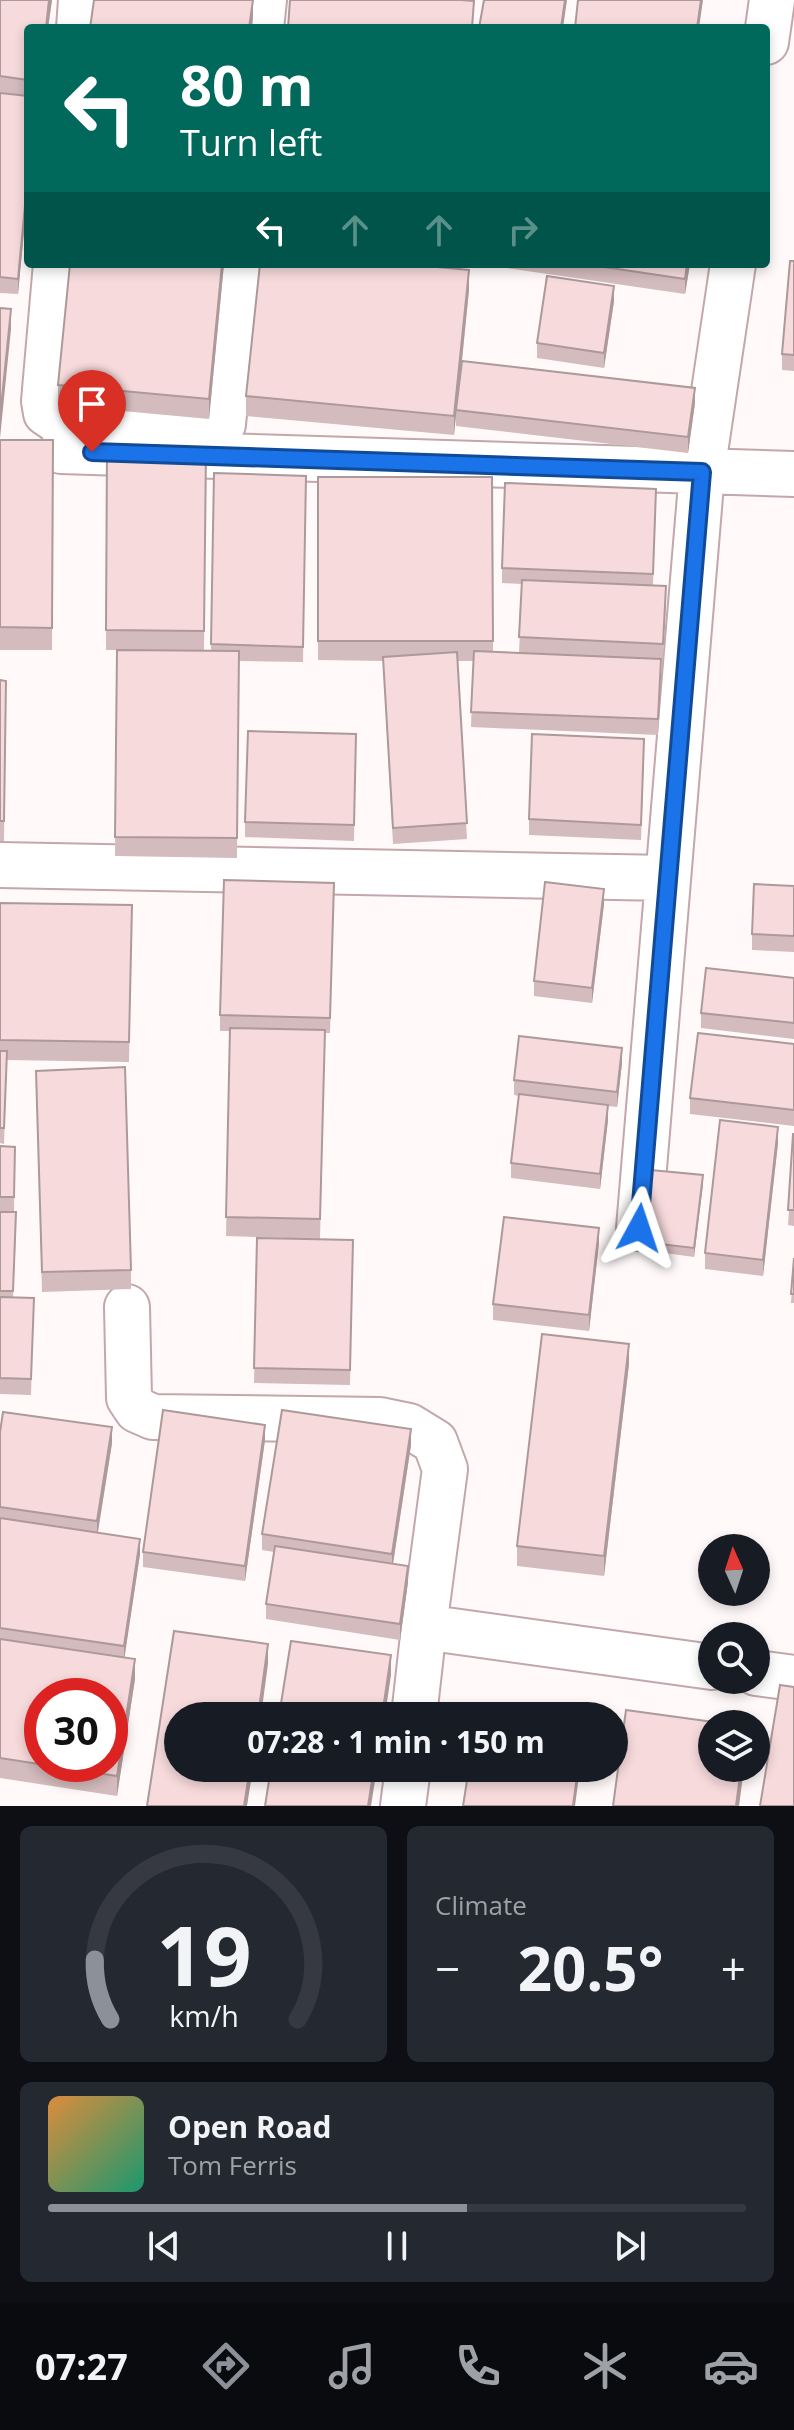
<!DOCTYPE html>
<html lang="en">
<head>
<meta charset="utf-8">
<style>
	body { margin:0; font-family:"Open Sans",sans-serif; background:#242831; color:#f1f3f6; height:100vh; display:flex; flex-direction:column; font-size:30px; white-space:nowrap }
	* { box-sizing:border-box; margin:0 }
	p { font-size:26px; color:#9ea1a6 }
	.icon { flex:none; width:44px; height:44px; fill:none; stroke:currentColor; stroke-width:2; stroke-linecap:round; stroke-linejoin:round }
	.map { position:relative; height:1806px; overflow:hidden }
	.sheet { display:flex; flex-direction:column; gap:20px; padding:20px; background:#0d0f14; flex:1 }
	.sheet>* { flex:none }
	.top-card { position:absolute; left:24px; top:24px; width:746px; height:244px; border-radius:8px; box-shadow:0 4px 12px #0003; background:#00695c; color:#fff; overflow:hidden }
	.needle { width:52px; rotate:357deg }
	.fabs { position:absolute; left:698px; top:1534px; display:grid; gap:16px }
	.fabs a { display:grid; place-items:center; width:72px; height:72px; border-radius:50%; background:#171b24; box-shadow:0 4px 12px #0003; font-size:40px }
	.speed { position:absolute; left:24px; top:1678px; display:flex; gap:16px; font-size:40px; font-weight:700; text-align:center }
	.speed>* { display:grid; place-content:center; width:104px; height:104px; border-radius:50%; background:#171b24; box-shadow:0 4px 12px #0003; line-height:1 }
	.speed .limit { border:12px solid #d22; background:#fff; color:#111 }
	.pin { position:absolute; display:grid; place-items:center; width:68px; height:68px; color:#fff; margin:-82px -34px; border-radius:50% 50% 50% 0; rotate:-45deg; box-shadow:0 0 8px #0007 }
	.pin .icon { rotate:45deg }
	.me { position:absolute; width:88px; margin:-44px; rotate:5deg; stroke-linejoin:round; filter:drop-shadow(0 0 6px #0008) }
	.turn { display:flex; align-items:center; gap:28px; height:168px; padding:0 24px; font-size:36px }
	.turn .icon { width:104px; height:104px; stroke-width:2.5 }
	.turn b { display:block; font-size:56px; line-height:68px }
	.lanes { display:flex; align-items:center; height:76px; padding:0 24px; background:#0003; justify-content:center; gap:40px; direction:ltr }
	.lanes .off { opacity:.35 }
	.big { font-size:60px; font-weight:700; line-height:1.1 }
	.sheet .card { flex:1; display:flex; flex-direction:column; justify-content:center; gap:12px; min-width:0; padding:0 28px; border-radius:12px; background:#242831 }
	.sheet .dial { align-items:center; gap:0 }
	.dial svg { height:208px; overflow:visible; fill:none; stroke:#363941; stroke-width:7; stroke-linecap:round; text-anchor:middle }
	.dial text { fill:#f1f3f6; stroke:none }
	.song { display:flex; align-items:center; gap:24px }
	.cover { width:96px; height:96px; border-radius:12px; background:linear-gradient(135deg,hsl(30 70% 55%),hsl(160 70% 35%)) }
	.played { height:8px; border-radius:4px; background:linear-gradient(90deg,#8c9099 60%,#363941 60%) }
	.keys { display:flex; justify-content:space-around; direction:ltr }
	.heat { display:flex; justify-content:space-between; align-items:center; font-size:44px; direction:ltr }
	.sheet .tiles { flex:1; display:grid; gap:20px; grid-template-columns:1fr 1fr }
	.card:last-child { grid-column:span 2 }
	.trip { position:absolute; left:164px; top:1702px; width:464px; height:80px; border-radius:40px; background:#171b24; box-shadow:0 4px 12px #0003; font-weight:700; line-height:80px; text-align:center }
	.tab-bar { display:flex; height:128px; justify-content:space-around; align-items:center; background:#090b0e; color:#9ea1a6 }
	.tab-bar .icon { width:56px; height:56px }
	.tab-bar .active { color:#8c9099 }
	.tab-bar b { font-size:36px; color:#f1f3f6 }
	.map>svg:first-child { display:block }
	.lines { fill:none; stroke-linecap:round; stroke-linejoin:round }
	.street-casing { stroke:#c3a7aa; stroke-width:48 }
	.street { stroke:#fff; stroke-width:44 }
	.wall { fill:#d4bbbd }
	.shaded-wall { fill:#ad999a }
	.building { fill:#f7dadc; stroke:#ad999a; stroke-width:2; fill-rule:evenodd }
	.route-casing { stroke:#114b97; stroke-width:20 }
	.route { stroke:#1a73e8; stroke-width:14 }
</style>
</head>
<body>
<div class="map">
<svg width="794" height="1806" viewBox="0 0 794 1806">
	<rect width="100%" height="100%" fill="#fff9f9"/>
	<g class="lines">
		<g class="street-casing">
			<path id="street" d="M 79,28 L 81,0
				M 261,28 L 264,0
				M 766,42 L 772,0
				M 56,264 L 44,401 L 46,413 L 58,421 L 209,432 L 218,430 L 223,424 L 239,264
				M 61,451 L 794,474
				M 0,865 L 668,878
				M 639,1228 L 702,472 L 733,264
				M 127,1307 L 129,1398 L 137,1410 L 153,1417 L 380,1420 L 409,1426 L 435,1442 L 445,1469 L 424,1627
				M 756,1673 L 794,1678
				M 414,1716 L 424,1627 L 712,1667
				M 403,1806 L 408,1768"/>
		</g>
		<use href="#street" class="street"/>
	</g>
	<path class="wall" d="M 0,0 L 52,0 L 48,28 L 28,28 L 28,190 L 18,294 L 0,293 Z
		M 794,261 L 794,371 L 782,370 L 782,354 Z
		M 224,264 L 209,419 L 58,405 L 58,385 Z
		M 479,264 L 690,264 L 685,294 Z
		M 469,290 L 461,372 L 695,403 L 688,453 L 456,426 L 456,412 L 454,435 L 246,416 L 246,396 Z
		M 614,301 L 604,368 L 537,358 L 537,343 Z
		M 0,440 L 53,440 L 52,650 L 0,650 Z
		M 107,448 L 206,449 L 204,651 L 211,651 L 214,473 L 306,476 L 303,662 L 239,661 L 237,858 L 115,856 L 117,650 L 106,650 Z
		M 318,477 L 492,477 L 493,652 L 519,653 L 522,584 L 502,583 L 502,568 L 656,505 L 653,585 L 666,601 L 663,660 L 661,660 L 658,735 L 471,727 L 473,661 L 457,661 L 467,839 L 393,844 L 383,661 L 318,660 Z
		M 0,680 L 6,681 L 4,841 L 0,841 Z
		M 356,734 L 354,841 L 245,837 L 245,822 Z
		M 644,755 L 641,840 L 529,835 L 529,819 Z
		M 334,883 L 330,1033 L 325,1033 L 320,1239 L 226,1236 L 230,1031 L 220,1031 L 220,1015 Z
		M 794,886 L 794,952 L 752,950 L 752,934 Z
		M 0,903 L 132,905 L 129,1062 L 7,1060 L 4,1144 L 0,1143 Z
		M 604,904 L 592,1003 L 534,996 L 534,981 Z
		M 794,978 L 794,1039 L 701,1028 L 701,1013 Z
		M 794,1044 L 794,1126 L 690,1114 L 690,1098 Z
		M 622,1063 L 617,1107 L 608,1106 L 608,1120 L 600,1189 L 511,1178 L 511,1163 L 519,1096 L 514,1095 L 514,1080 Z
		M 36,1071 L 131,1270 L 131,1289 L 42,1292 Z
		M 794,1134 L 794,1226 L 788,1225 Z
		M 778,1143 L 763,1276 L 705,1269 L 705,1253 Z
		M 0,1146 L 15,1147 L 14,1212 L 16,1232 L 13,1298 L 34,1298 L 31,1395 L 0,1394 Z
		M 703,1184 L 694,1257 L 643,1250 L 643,1242 Z
		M 257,1238 L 353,1240 L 350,1385 L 254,1383 Z
		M 599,1243 L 589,1331 L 493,1320 L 493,1304 Z
		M 794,1258 L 794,1303 L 791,1303 Z
		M 629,1364 L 604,1576 L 517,1566 L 517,1546 Z
		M 0,1432 L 112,1443 L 98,1532 L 140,1554 L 124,1658 L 135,1679 L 117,1796 L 0,1778 Z
		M 265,1440 L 245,1581 L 143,1567 L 143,1552 Z
		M 411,1445 L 393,1564 L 408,1582 L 400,1640 L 266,1619 L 266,1604 L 274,1552 L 262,1550 L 262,1534 Z"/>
	<path class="shaded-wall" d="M 49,0 L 52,0 L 48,28 L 46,28 Z
		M 253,0 L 253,18 L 252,28 L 249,28 Z
		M 565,0 L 567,0 L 563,28 L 561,28 Z
		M 701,0 L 703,0 L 699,28 L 697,28 Z
		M 28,174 L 28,190 L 18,294 L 18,279 Z
		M 222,264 L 224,264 L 209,419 L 209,399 Z
		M 687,264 L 690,264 L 685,294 L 685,279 Z
		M 469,270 L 469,290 L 454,435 L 454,416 Z
		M 614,286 L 614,301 L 604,368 L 604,353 Z
		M 11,309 L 11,329 L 0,438 L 0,418 Z
		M 695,388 L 695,403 L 688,453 L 688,437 Z
		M 604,889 L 604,904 L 592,1003 L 592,988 Z
		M 622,1048 L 622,1063 L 617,1107 L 617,1092 Z
		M 608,1105 L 608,1120 L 600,1189 L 600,1174 Z
		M 778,1127 L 778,1143 L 763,1276 L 763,1260 Z
		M 703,1175 L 703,1184 L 694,1257 L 694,1248 Z
		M 599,1228 L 599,1243 L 589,1331 L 589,1315 Z
		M 629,1344 L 629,1364 L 604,1576 L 604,1556 Z
		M 265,1425 L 265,1440 L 245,1581 L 245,1566 Z
		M 112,1427 L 112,1443 L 97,1537 L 97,1521 Z
		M 411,1429 L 411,1445 L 392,1570 L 392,1554 Z
		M 140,1539 L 140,1554 L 124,1661 L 124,1646 Z
		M 408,1566 L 408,1582 L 400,1640 L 400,1624 Z
		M 268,1644 L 268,1664 L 261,1716 L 258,1716 Z
		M 391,1655 L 391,1675 L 385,1716 L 382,1716 Z
		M 135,1659 L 135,1679 L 117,1796 L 117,1776 Z
		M 250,1768 L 253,1768 L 247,1806 L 244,1806 Z
		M 374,1768 L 377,1768 L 371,1806 L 368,1806 Z
		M 578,1768 L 580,1768 L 575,1806 L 573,1806 Z
		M 741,1768 L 744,1768 L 739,1806 L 736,1806 Z"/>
	<path class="building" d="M 0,0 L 49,0 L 46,28 L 28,28 L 28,80 L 0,76 Z
		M 94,0 L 253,0 L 249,28 L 90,28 Z
		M 290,0 L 461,0 L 474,1 L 472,28 L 288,28 Z
		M 484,0 L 565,0 L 561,28 L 479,28 Z
		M 578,0 L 701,0 L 697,28 L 575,28 Z
		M 0,93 L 28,96 L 28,174 L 18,279 L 0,277 Z
		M 790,261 L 794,261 L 794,355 L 782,354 Z
		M 70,264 L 222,264 L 209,399 L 58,385 Z
		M 260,264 L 405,264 L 469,270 L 454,416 L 246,396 Z
		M 584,264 L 687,264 L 685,279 Z
		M 547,276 L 614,286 L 604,353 L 537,343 Z
		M 0,308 L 11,309 L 0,418 Z
		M 462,361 L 695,388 L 688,437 L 456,410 Z
		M 0,440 L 53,440 L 52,628 L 0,627 Z
		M 107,448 L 206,449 L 204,631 L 106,630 Z
		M 214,473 L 306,476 L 303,647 L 211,644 Z
		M 318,477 L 492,477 L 493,641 L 318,641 Z
		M 505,483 L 656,489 L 653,574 L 502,568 Z
		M 522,580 L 666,586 L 663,644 L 519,637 Z
		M 117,650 L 239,651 L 237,838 L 115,837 Z
		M 474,651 L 661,659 L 658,719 L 471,712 Z
		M 457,652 L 467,823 L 393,828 L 383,657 Z
		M 0,680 L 6,681 L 4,821 L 0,821 Z
		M 248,731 L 356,734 L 354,825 L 245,822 Z
		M 532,734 L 644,739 L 641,825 L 529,819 Z
		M 224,880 L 334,883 L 330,1018 L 220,1015 Z
		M 545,882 L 604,889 L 592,988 L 534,981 Z
		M 754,884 L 794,886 L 794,936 L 752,934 Z
		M 0,903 L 132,905 L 129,1042 L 0,1040 Z
		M 706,968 L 794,978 L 794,1023 L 701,1013 Z
		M 230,1028 L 325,1030 L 320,1219 L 226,1217 Z
		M 698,1033 L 794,1044 L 794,1110 L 690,1098 Z
		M 519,1036 L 622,1048 L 617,1092 L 514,1080 Z
		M 0,1051 L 7,1051 L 4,1128 L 0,1128 Z
		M 125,1067 L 131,1270 L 42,1272 L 36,1071 Z
		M 519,1094 L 608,1105 L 600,1174 L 511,1163 Z
		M 720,1120 L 778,1127 L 763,1260 L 705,1253 Z
		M 793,1134 L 794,1134 L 794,1210 L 788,1210 Z
		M 0,1146 L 15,1147 L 14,1197 L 0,1197 Z
		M 651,1170 L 703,1175 L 694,1248 L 643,1242 Z
		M 0,1212 L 16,1212 L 13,1291 L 0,1291 Z
		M 504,1217 L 599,1228 L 589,1315 L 493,1304 Z
		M 257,1238 L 353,1240 L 350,1370 L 254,1368 Z
		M 794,1258 L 794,1294 L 791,1294 Z
		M 0,1297 L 34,1298 L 31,1379 L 0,1378 Z
		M 542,1334 L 629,1344 L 604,1556 L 517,1546 Z
		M 163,1410 L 265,1425 L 245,1566 L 143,1552 Z
		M 282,1410 L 411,1429 L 392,1554 L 262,1534 Z
		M 3,1412 L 112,1427 L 97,1521 L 0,1507 L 0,1432 Z
		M 0,1518 L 140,1539 L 124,1646 L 0,1628 Z
		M 275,1546 L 408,1566 L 400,1624 L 266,1604 Z
		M 174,1631 L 268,1644 L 258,1716 L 178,1716 L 178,1768 L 250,1768 L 244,1806 L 147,1806 Z
		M 0,1639 L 135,1659 L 117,1776 L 0,1758 ZM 42,1696 L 110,1696 L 110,1764 L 42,1764 Z
		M 291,1641 L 391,1655 L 382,1716 L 279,1716 Z
		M 780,1685 L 794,1687 L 794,1806 L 760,1806 Z
		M 626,1710 L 728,1724 L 712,1724 L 712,1768 L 741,1768 L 736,1806 L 613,1806 Z
		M 271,1768 L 374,1768 L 368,1806 L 265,1806 Z
		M 469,1768 L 578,1768 L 573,1806 L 463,1806 Z"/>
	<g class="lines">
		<g class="route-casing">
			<path id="route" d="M 92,452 L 702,472 L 639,1228"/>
		</g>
		<use href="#route" class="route"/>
	</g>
</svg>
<div class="fabs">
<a><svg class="needle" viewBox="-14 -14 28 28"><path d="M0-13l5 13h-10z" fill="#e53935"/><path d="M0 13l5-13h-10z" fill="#9ea1a6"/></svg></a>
<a><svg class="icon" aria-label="search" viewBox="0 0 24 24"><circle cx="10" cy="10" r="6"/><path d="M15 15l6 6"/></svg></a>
<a><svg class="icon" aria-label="layers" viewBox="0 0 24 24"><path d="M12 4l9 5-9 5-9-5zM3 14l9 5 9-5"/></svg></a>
</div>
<div class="speed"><div class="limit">30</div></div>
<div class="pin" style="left:92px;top:452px;background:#d93025"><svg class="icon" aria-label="arrive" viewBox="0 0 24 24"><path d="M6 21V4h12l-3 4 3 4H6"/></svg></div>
<svg class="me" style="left:639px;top:1228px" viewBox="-20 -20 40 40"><path d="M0-17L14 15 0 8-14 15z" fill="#1a73e8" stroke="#fff" stroke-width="4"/></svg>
<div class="trip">07:28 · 1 min · 150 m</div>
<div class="top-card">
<div class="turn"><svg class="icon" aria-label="left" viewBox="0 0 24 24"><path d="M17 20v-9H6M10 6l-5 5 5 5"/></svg><div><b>80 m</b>Turn left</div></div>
<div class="lanes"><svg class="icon" aria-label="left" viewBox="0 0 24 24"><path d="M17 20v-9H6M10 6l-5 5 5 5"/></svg><svg class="icon off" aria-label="ahead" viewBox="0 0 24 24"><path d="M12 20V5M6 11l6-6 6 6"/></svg><svg class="icon off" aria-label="ahead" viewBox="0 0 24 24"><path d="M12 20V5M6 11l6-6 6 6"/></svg><svg class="icon off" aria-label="right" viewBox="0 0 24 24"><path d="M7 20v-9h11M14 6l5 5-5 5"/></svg></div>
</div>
</div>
<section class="sheet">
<div class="tiles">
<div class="card dial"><svg viewBox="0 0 100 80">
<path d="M14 69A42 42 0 1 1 86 69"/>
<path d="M14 69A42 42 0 0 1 8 46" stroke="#8c9099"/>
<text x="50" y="56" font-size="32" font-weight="700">19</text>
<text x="50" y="72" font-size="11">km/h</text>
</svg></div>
<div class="card"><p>Climate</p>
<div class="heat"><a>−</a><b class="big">20.5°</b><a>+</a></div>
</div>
<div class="card">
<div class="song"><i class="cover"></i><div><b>Open Road</b><p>Tom Ferris</p></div></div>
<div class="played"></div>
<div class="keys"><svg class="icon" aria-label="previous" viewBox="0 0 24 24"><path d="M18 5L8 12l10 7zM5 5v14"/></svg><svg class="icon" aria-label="pause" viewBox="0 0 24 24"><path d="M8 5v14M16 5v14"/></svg><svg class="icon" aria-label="next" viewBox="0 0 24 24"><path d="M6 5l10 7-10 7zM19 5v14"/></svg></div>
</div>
</div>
</section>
<nav class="tab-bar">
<b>07:27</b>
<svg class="icon active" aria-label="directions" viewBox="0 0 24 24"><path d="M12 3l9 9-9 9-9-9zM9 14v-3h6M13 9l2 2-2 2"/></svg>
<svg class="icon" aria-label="music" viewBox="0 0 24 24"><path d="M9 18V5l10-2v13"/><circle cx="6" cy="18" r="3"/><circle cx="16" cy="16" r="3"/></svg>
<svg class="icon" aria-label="phone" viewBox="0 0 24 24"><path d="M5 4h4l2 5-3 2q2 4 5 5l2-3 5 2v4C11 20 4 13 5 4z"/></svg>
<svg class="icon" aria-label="climate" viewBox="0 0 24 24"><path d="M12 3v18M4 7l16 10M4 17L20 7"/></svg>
<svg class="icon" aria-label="car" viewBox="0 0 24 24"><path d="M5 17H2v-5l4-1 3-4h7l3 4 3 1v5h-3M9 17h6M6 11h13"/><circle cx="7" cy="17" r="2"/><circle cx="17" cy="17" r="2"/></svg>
</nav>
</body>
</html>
